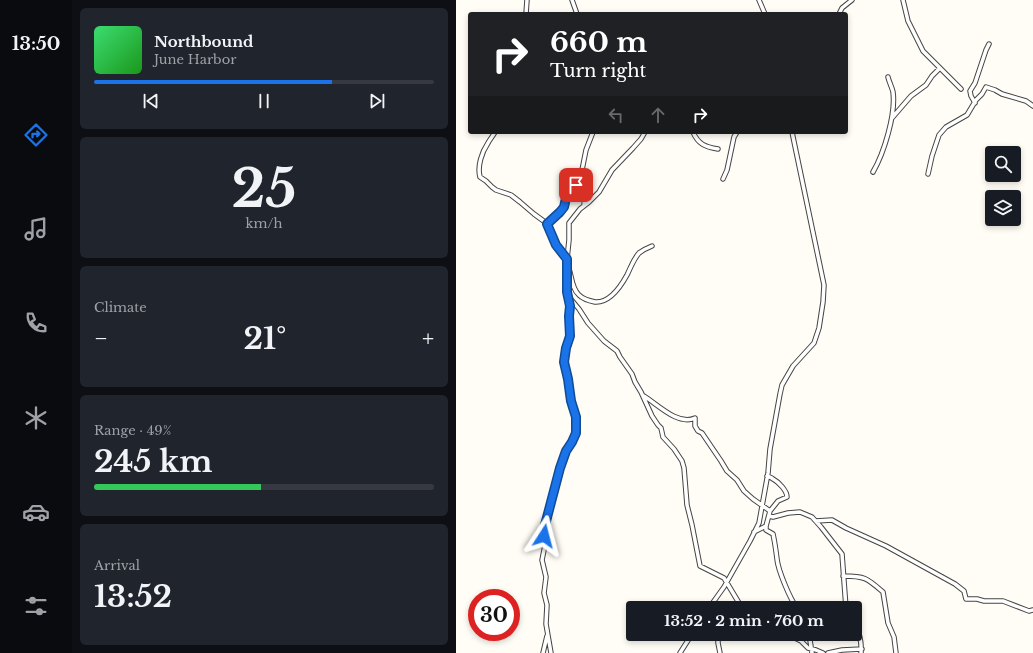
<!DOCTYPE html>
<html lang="en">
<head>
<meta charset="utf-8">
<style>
	body { margin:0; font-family:"Libre Baskerville",serif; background:#20242c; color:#f1f3f6; height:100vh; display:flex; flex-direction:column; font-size:15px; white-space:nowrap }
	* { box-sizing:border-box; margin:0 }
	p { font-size:13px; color:#9ea1a6 }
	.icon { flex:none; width:22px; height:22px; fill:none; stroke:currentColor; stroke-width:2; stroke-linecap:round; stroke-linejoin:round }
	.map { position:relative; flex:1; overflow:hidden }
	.panel { display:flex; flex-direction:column; gap:8px; padding:8px; background:#0d0f14; width:384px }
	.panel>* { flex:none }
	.top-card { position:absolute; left:12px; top:12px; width:380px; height:122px; border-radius:4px; box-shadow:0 2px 6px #0003; background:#202124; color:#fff; overflow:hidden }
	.controls { position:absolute; left:529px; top:146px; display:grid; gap:8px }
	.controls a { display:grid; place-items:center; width:36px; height:36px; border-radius:4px; background:#171b24; box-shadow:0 2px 6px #0003; font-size:20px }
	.speed { position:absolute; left:12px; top:589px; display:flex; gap:8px; font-size:20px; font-weight:700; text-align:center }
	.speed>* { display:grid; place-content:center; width:52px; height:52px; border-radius:50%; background:#171b24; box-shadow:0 2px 6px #0003; line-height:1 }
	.speed .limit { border:6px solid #d22; background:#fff; color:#111 }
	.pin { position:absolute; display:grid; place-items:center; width:34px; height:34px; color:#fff; margin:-17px; border-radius:8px; box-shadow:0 2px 6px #0006 }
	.me { position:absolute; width:44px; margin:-22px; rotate:9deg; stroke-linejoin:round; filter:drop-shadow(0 0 3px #0008) }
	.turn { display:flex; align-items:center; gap:14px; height:84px; padding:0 16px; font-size:18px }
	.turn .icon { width:52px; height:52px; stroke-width:2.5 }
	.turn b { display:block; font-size:28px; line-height:34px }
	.lanes { display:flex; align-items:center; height:38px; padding:0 16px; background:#0003; justify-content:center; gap:20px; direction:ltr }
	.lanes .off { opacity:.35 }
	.big { font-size:30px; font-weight:700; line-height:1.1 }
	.panel .tile { flex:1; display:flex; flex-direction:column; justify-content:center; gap:6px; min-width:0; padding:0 14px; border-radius:6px; background:#20242c }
	.panel .dial { align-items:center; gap:0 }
	.dial b { font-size:52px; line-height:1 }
	.song { display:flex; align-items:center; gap:12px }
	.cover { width:48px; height:48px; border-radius:6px; background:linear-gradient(135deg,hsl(140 70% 55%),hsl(120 70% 35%)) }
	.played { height:4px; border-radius:2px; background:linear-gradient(90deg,#1a73e8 70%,#363941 70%) }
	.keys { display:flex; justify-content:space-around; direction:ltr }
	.heat { display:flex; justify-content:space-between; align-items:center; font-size:22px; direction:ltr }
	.charge { height:6px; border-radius:3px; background:linear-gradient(90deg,#34c759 49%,#363941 0) }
	.trip { position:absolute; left:170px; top:601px; width:236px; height:40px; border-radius:4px; background:#171b24; box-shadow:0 2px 6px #0003; font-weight:700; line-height:40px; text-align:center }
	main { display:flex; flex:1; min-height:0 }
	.menu { display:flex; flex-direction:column; width:72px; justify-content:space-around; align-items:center; background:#090b0e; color:#9ea1a6 }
	.menu .icon { width:28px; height:28px }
	.menu .selected { color:#1a73e8 }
	.menu b { font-size:18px; color:#f1f3f6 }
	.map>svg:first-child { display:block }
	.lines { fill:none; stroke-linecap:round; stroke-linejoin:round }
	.minor-casing { stroke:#444; stroke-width:5.5 }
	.minor { stroke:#fff; stroke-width:3.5 }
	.route-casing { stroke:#114b97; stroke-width:10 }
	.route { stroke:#1a73e8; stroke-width:7 }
</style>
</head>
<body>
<main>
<nav class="menu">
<b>13:50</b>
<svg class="icon selected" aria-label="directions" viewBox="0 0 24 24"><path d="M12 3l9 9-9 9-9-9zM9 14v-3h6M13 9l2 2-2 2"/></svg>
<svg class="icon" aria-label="music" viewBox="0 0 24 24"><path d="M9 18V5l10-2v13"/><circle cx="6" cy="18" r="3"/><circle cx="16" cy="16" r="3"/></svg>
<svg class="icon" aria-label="phone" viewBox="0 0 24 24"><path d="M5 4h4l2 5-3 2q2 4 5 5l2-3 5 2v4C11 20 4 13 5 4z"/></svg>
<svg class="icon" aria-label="climate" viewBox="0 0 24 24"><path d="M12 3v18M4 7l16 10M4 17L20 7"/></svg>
<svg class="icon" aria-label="car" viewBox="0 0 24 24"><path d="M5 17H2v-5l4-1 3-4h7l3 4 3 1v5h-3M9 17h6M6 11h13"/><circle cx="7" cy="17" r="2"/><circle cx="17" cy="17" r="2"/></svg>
<svg class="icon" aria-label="filters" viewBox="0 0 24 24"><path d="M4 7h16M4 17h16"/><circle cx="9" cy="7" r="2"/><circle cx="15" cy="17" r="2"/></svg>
</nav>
<section class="panel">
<div class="tile">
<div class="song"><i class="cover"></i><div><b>Northbound</b><p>June Harbor</p></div></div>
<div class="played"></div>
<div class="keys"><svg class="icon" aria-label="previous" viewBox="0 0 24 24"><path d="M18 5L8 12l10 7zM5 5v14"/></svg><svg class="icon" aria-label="pause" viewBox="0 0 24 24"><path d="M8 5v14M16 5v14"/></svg><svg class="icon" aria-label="next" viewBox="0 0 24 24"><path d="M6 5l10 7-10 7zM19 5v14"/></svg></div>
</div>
<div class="tile dial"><b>25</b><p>km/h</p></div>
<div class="tile"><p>Climate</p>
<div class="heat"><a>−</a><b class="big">21°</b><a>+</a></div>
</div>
<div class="tile"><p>Range · 49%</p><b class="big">245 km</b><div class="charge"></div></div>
<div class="tile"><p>Arrival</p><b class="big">13:52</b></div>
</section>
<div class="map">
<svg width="577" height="653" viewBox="0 0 577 653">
	<rect width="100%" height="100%" fill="#fffdf5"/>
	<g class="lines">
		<g class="minor-casing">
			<path id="minor" d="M 116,0 L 121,14
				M 303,0 L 309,14
				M 447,0 L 452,21 L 467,51 L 505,89
				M 70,14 L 71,0
				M 383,14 L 386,8 L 396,0
				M 519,103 L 515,96 L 514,91 L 519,83 L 530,50 L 533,44
				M 436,118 L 455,96 L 470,85 L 476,76 L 483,69
				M 39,132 C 37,136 34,139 32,143 C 26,152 21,166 24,177 L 30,181 L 36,187 L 40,190 L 55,195 L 64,202 L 78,214 L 89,222 L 92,226 L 100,245 L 111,259
				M 237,132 C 242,144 249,147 262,149
				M 417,172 C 428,153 440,114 437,92 C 436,87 433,82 432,77
				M 472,174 L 476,156 L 483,135 L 490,127 L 511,115 L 520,100 L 526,94 L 530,87 L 539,90 L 546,94 L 570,101 L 577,106
				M 267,179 L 271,170 L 278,137 L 281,132
				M 128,205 L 129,194 L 125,175 L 130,150 L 137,132
				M 91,224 L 104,212 L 108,207 L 110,198 L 118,191 L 125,175
				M 112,266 C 116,275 115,288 123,295 C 127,299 134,301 139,302 C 154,303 165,286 171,275 C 175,267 177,260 183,253 C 187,250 191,248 196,246
				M 113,297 L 123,309 L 132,323 L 148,341 L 161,351 L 164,357 L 176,374 L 179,382 L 185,392 L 196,416 L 202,425 L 205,428 L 207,437 L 218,449 L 226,461 L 228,468 L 231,505 L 236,525 L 244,566 L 268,578 L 286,608
				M 188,396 C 201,404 222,426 239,418 L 239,426 L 242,431 L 246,433 L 265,461 L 271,471 L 281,480 L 288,491 L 297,499 L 314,511
				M 313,516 L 317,517 L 332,513 L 344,512 L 356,517 L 365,527 L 386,554 L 390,608
				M 360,521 L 376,520 L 390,528 L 430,546 L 499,584 L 508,591 L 510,599 L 521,599 L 528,601 L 547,601 L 573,611 L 577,610
				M 310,526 L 310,530 L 317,534 C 319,543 320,551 321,559 C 322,570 334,599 341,608
				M 298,532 L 310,526 L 314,511 L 322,501 L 331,497 C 331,491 323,482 317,479 C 315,477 313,477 311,476
				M 387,576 C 409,576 411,578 427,592 L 432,623 L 438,637 L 440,653
				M 253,608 L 268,587 L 294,541 L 303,523 L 312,473 L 314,449 L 324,394 L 326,385 L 337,366 L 358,343 L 363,328 L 367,302 L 368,285 L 341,156 L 336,132
				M 399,624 C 404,634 406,642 405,653
				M 262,634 L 262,643 L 264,653
				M 318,634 L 339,638 L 345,641 L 352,648 L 360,650 L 367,653
				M 353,634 L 356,653
				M 87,653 L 91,636
				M 95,653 L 90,624 L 91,605 L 88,593 L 90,577 L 86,560 L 89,545 L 88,536 L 89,525 L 104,468 L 110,451 L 116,442 L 120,433 L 120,417 L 115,401 L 112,379 L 108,362 L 110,348 L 114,336 L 113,316 L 114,306 L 111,292 L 111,259 L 113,240 L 113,223 L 124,209 L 133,202 L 143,192 L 156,170 L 177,148 L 185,139 L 189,132
				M 224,653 L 236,634
				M 372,653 L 386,650 L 406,649"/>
		</g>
		<use href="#minor" class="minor"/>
	</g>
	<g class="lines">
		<g class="route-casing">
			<path id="route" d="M 88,536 L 89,525 L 104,468 L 110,451 L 116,442 L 120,433 L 120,417 L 115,401 L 112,379 L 108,362 L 110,348 L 114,336 L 113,316 L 114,306 L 111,292 L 111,259 L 100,245 L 91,224 L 104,212 L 108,207 L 110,198 L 118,191 L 120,185"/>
		</g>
		<use href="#route" class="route"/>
	</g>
</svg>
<div class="controls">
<a><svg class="icon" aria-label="search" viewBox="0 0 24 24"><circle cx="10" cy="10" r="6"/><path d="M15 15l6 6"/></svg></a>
<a><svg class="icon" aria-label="layers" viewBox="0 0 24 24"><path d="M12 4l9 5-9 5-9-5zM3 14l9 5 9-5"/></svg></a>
</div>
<div class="speed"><div class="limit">30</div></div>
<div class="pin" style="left:120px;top:185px;background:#d93025"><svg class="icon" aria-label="arrive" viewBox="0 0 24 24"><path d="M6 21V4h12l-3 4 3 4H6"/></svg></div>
<svg class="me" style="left:88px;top:536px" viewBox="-20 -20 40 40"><path d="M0-17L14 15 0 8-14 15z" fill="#1a73e8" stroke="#fff" stroke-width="4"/></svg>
<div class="trip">13:52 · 2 min · 760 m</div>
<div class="top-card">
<div class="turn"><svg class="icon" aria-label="right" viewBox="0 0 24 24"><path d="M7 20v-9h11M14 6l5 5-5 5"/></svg><div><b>660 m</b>Turn right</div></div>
<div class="lanes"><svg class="icon off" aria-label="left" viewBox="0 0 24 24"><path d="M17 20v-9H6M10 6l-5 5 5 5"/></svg><svg class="icon off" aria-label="ahead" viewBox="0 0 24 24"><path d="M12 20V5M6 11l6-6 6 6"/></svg><svg class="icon" aria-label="right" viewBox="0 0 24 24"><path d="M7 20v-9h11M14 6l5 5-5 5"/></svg></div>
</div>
</div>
</main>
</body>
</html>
